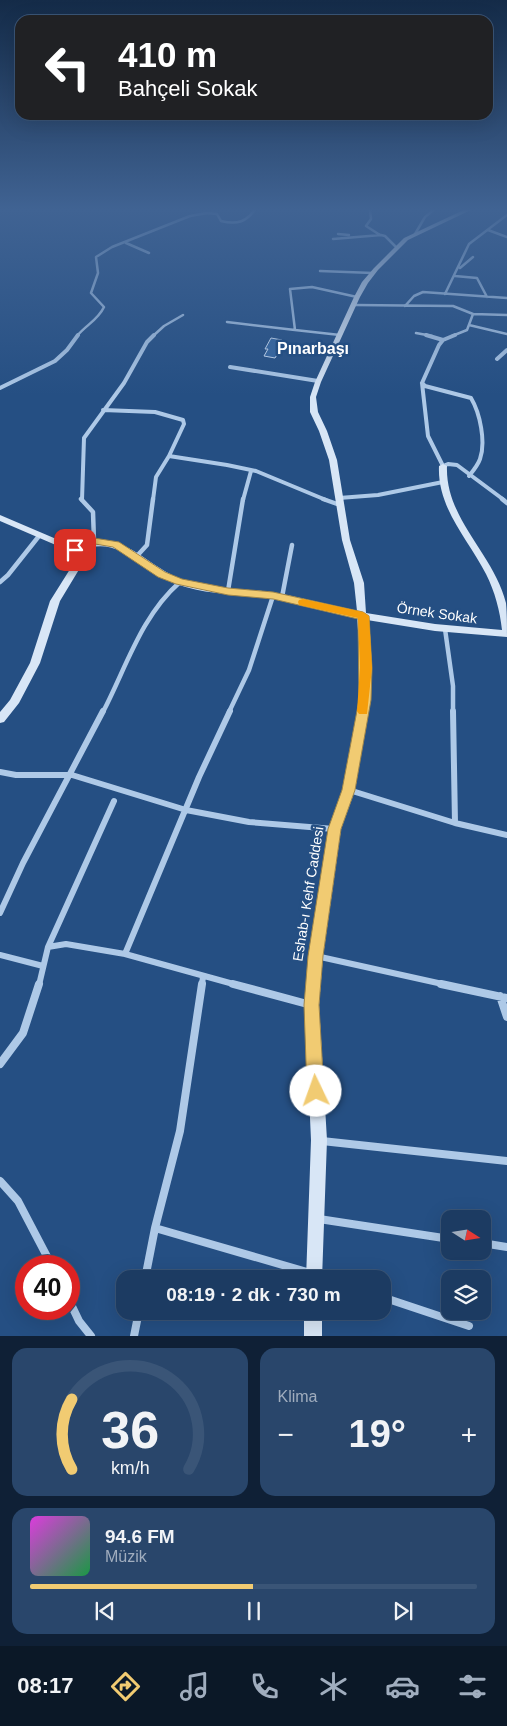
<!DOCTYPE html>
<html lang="tr">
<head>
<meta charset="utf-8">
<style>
	body { margin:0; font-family:Helvetica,sans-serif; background:#29466b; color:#f1f3f6; height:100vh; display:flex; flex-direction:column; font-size:19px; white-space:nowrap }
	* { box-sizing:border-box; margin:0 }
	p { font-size:16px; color:#a0adbe }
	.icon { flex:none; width:28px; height:28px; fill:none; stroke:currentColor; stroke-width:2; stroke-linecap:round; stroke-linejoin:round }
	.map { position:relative; height:1336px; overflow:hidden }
	.panel { display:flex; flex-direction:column; gap:12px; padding:12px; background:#0f2036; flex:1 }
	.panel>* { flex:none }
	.guide { position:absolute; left:15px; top:15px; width:478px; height:105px; border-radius:15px; box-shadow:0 5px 20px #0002,0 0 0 1px #3a5577; background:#202124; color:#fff; overflow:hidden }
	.needle { width:32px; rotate:102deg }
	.tools { position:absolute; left:441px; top:1210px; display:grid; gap:10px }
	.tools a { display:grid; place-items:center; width:50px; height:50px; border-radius:10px; background:#1c3b62; box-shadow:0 5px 20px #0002,0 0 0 1px #3a5577; font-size:25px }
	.speed { position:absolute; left:15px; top:1255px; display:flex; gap:10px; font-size:25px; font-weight:700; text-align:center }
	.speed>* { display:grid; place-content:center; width:65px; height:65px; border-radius:50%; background:#1c3b62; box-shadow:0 5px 20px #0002,0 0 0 1px #3a5577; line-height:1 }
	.speed .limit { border:8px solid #d22; background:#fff; color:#111 }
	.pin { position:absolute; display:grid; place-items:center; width:42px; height:42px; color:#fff; margin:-21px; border-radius:10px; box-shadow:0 2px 8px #0006 }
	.me { position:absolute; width:55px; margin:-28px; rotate:357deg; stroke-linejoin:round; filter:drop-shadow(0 0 4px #0008) }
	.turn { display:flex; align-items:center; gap:18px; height:105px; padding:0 20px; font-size:22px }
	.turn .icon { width:65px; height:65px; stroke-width:2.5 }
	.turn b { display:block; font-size:35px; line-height:42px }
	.big { font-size:38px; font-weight:700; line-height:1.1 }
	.panel .tile { flex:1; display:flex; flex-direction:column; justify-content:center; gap:8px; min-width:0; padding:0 18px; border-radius:15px; background:#29466b }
	.panel .dial { align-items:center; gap:0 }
	.dial svg { height:130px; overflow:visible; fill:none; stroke:#3a5577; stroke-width:7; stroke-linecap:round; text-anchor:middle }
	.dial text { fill:#f1f3f6; stroke:none }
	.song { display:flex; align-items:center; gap:15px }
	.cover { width:60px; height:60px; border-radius:8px; background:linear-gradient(135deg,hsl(300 70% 55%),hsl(140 70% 35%)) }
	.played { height:5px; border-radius:2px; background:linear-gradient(90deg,#f1cb72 50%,#3a5577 50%) }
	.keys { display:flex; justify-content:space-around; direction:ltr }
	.heat { display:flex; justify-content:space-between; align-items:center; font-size:28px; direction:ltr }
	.panel .tiles { flex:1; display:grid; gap:12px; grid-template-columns:1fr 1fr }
	.tile:last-child { grid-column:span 2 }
	.trip { position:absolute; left:116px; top:1270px; width:275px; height:50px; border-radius:15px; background:#1c3b62; box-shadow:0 5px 20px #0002,0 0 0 1px #3a5577; font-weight:700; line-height:50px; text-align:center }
	.dock { display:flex; height:80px; justify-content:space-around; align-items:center; background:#0b1827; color:#a0adbe }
	.dock .icon { width:35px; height:35px }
	.dock .on { color:#f1cb72 }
	.dock b { font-size:22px; color:#f1f3f6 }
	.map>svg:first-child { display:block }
	.building { fill:#3566a0; stroke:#d2e2f6 }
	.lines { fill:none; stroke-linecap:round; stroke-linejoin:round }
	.street-far4 { stroke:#aec9e7; stroke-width:2.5 }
	.street-far3 { stroke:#aec9e7; stroke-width:4 }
	.street-far2 { stroke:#aec9e7; stroke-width:4.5 }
	.street-far1 { stroke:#aec9e7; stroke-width:6 }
	.street { stroke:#aec9e7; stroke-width:8 }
	.secondary { fill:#d8e6f6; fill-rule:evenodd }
	.route { fill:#f1cb72; stroke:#9d844a }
	.slow { fill:#f59e0b }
	.labels { text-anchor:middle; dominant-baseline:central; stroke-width:5; stroke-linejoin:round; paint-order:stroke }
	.street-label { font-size:14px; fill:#fff; stroke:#254f83 }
	.far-district-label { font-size:16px; font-weight:bold; fill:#fff; stroke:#254f83 }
</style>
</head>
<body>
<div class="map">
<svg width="507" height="1336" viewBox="0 0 507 1336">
	<rect width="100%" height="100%" fill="#254f83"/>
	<path class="building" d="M 271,338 L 282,340 L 277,349 L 280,350 L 275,358 L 264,356 L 268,349 L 265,349 Z"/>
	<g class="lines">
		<path class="street-far4" d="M 373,208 L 370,210 L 371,219 L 366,226 L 380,235
			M 488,230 L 507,237
			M 338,234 L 349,235
			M 415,234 L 425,217 L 436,208
			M 333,239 L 381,235 L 385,236 L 396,247
			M 126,243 L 149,253
			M 460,268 L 473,257
			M 320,271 L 373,273
			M 455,276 L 477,278 L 487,297
			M 445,294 L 469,244 L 507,215
			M 355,305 L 453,306 L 473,314 L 467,330 L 452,336
			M 405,306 L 414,296 L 423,292 L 507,298
			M 473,314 L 507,315
			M 227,322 L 295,330
			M 469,325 L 507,334
			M 416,333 L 432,336
			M 340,335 L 295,330 L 290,289 L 312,287 L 357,297
			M 77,336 C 86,325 98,320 104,307 L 91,293 L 98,273 L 96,257 L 112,247 L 190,216 L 207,213 L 217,214 L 221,221 C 237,225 247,222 256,208
			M 153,336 L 164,326 L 183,315"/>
		<path class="street-far3" d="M 426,335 L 443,340
			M 455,335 L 443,340 L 439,345 L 422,383 L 428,436 L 443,466 L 448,464 L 457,465 L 504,500
			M 497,359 L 507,350
			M 230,367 L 318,381
			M 422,383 L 425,386 L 471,398 C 480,413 486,442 480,459 C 478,465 473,471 469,476
			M 0,388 L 55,361 L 67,350 L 78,335
			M 103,410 L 155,412 L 183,420 L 184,424 L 169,456
			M 339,498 L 378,495 L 443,482
			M 82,500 L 84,438 L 124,383 L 147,342 L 154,335
			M 153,500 L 156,477 L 169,456 L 227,465 L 256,471 L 326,500
			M 243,500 L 251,471"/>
		<path class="street-far2" d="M 81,499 L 93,512 L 94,541
			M 323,499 L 340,505
			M 502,499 L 507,503
			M 136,557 L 147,545 L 153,499
			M 0,582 L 8,575 L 39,536
			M 228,591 L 243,499
			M 282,597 L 292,545
			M 445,629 L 453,686 L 453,712
			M 103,712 C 126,668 141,616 180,582
			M 229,712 L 249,670 L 273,596"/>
		<path class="street-far1" d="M 453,711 L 455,823
			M 0,772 L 16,775 L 72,775 L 186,810 L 249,822 L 334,829
			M 349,790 L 455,823 L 507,835
			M 0,913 L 23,863 L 103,711
			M 48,947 L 114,801
			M 125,954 L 199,777 L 230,711
			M 0,955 L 43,966
			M 316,956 L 447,985
			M 39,985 L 48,947 L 66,944 L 125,954 L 237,985
			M 202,985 L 203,976"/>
		<path class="street" d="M 233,984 L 311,1005
			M 441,984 L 507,998
			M 500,996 L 507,1017
			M 0,1064 L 23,1033 L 39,984
			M 322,1141 L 507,1161
			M 0,1181 L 18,1201 L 52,1266
			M 319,1219 L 450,1239
			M 155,1228 L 331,1279
			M 482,1243 L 507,1247
			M 145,1279 L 155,1228 L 180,1131 L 202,984
			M 382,1297 L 469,1326
			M 69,1300 L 79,1321 L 91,1336
			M 134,1336 L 139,1311"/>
		<path class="secondary" d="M 468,208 L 475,208 L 408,240 L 378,270 L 368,283 L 360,297 L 321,382 L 316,397 L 318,412 L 327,431 L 337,460 L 350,540 L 364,583 L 366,613 L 435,624 L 502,630 C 500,611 495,592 486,574 C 468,539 437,508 439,466 L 443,464 L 447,466 C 445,519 494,554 506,603 C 507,613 507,626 507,637 L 435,631 L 367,620 L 371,668 L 370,700 L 355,790 L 341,829 L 323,956 L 319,1005 L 327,1140 L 322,1279 L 306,1279 L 311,1140 L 305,1005 L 309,956 L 329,829 L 343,790 L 360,700 L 361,668 L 357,618 C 328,612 300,603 271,599 C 240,594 206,595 176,584 C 143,572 119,533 81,551 L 86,558 L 60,601 L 40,663 L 19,703 L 4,722 L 0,723 L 0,712 L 10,700 L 30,663 L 50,601 L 77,558 L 72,552 L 0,521 L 0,515 L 75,547 C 120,525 143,564 181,579 C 209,590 242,588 271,592 C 300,597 328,605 357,611 L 354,583 L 342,540 L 329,460 L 319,431 L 310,412 L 310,397 L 315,382 L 354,297 L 362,282 L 374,268 L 404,238 Z
			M 304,1311 L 322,1311 L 322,1336 L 304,1336 Z"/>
	</g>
	<linearGradient id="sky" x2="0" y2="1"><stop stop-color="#142b48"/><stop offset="0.53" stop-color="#406393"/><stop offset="1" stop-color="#406393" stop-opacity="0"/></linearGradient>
	<rect width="507" height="395" fill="url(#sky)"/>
	<path class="route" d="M 94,538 L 119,542 L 165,572 L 182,579 L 228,588 L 273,592 L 363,612 L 369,616 L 372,668 L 371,700 L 355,790 L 341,829 L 323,956 L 319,1005 L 324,1091 L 322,1097 L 316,1099 L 310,1097 L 307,1091 L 304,1005 L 308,956 L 328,829 L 342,790 L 359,700 L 358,619 L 273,599 L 228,595 L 176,584 L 158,577 L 113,547 L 95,544 L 75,554 L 70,550 Z"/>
	<path class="slow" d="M 303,599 L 363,612 L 369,616 L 372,668 L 367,714 L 359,714 L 357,711 L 360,668 L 358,618 L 299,605 L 298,602 L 299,600 Z"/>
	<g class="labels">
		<g class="street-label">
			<text transform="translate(437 613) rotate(8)">Örnek Sokak</text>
			<text transform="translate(308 894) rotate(-81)">Eshab-ı Kehf Caddesi</text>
		</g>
		<g class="far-district-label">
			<text x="313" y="348">Pınarbaşı</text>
		</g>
	</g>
</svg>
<div class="tools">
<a><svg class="needle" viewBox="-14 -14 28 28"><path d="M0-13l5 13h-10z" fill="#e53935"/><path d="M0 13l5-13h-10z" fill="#a0adbe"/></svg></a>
<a><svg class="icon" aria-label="layers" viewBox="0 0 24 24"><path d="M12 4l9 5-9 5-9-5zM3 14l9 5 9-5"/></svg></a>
</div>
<div class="speed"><div class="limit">40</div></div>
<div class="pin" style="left:75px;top:550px;background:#d93025"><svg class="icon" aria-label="arrive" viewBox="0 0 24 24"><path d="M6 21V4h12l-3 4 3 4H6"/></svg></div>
<svg class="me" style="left:316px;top:1091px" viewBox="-20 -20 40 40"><circle r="19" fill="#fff"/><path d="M0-13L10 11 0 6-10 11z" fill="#f1cb72"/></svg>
<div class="trip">08:19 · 2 dk · 730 m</div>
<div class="guide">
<div class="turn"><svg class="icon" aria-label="left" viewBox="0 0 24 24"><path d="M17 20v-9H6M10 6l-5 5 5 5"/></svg><div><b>410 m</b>Bahçeli Sokak</div></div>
</div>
</div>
<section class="panel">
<div class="tiles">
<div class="tile dial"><svg viewBox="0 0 100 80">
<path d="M14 69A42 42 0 1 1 86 69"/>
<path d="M14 69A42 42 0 0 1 14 26" stroke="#f1cb72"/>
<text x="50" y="56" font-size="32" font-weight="700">36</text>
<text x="50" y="72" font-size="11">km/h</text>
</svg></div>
<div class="tile"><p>Klima</p>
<div class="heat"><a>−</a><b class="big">19°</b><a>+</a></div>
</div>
<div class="tile">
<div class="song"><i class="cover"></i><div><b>94.6 FM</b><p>Müzik</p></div></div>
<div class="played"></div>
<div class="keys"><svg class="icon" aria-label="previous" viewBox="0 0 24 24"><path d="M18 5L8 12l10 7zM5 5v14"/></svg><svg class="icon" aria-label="pause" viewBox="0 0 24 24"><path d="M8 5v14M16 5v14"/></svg><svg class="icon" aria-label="next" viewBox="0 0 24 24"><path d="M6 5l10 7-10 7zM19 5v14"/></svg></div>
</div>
</div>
</section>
<nav class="dock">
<b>08:17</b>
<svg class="icon on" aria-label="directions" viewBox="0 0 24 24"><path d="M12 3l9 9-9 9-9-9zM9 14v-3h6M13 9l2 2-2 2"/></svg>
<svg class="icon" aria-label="music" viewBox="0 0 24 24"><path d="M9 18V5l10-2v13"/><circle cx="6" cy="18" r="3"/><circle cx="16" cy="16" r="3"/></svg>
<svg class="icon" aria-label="phone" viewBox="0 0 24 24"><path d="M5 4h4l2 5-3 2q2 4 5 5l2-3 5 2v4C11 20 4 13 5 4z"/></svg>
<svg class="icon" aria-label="climate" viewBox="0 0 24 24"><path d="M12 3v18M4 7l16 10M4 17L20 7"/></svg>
<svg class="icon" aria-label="car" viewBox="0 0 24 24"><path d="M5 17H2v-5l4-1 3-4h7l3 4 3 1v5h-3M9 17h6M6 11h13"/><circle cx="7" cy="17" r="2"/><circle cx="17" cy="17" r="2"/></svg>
<svg class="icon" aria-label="filters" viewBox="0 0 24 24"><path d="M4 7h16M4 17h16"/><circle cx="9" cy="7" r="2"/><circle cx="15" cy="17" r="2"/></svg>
</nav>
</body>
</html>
